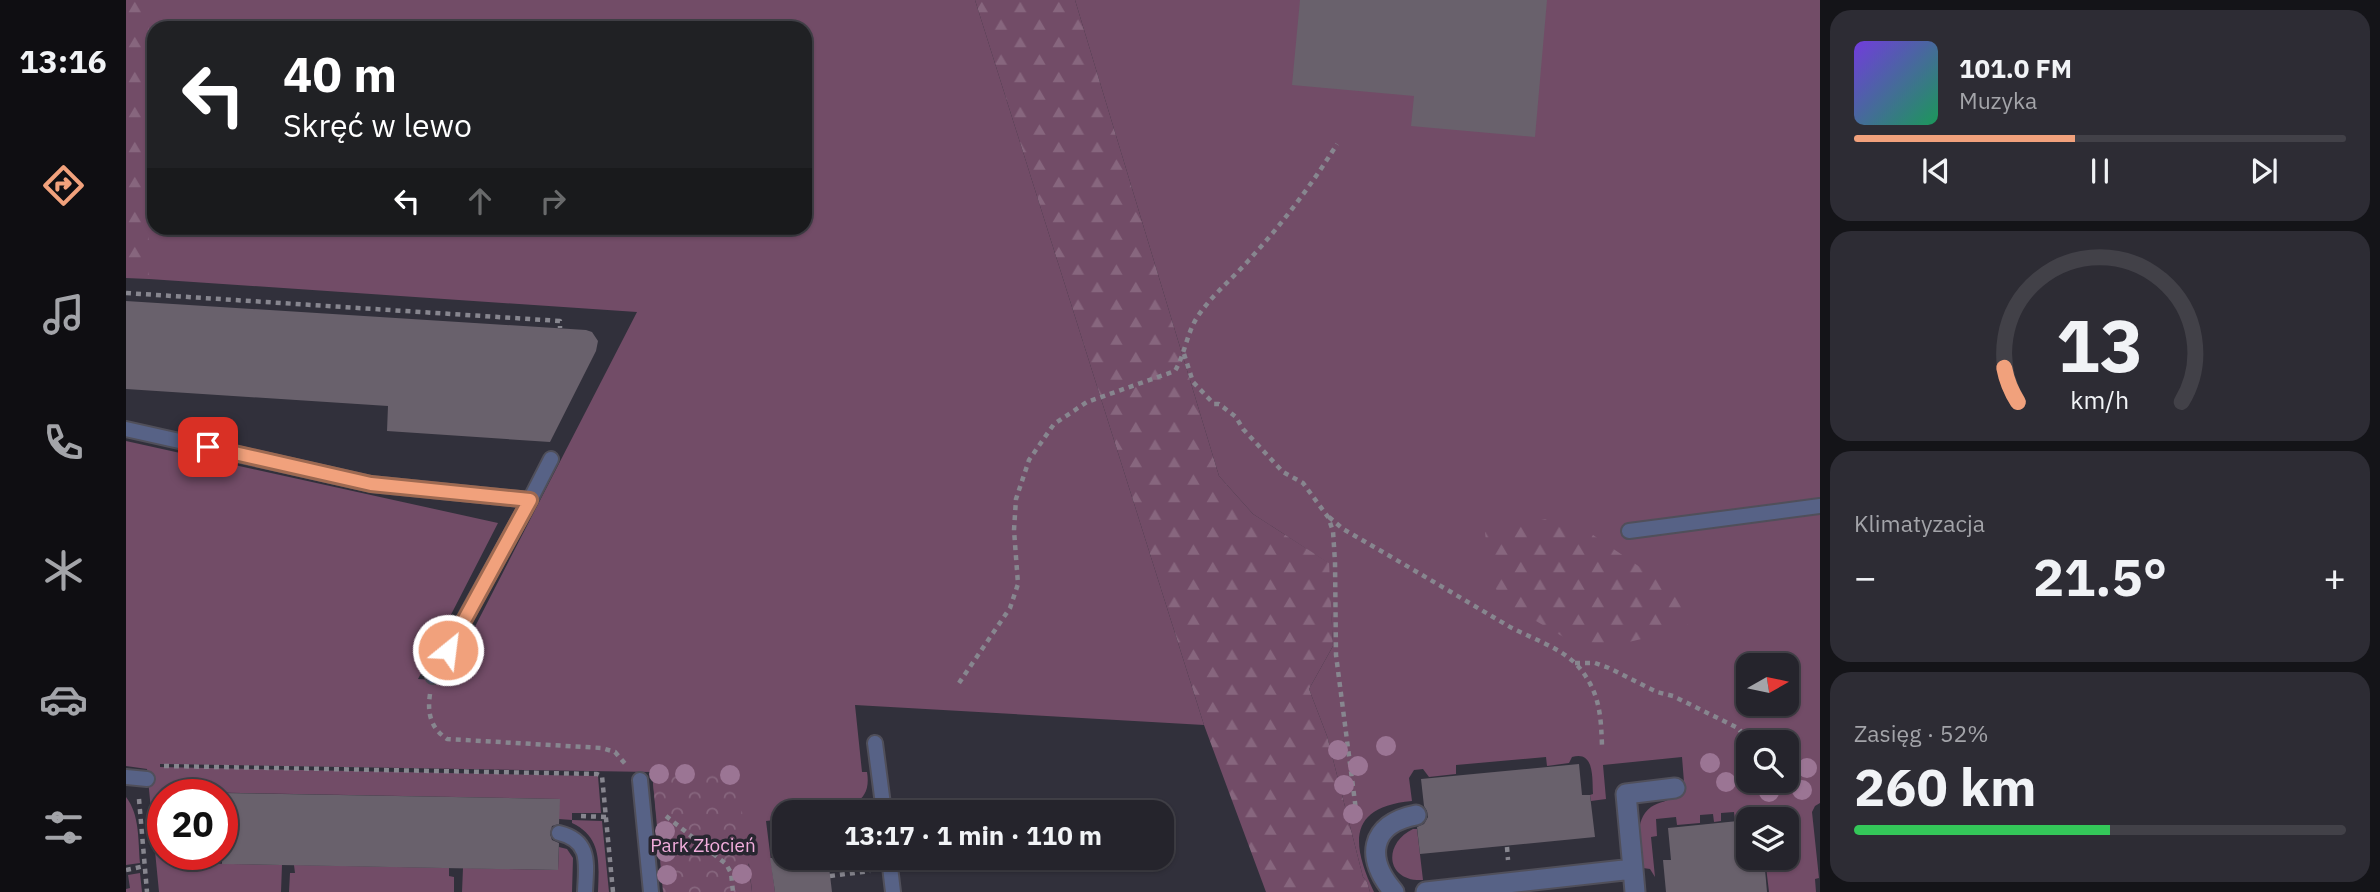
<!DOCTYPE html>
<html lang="pl">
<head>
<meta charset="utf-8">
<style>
	body { margin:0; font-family:"IBM Plex Sans",sans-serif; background:#2d2c34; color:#f1f3f6; height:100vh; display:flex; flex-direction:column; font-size:26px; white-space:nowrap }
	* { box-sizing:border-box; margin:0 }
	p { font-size:23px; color:#a3a4a9 }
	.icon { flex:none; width:38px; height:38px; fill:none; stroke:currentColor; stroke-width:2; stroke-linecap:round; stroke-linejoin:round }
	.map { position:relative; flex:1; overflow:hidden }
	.sheet { display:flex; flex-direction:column; gap:10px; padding:10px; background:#141418; width:560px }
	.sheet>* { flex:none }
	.hud { position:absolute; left:21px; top:21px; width:665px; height:214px; border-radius:21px; box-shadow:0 2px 5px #0004,0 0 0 2px #424148; background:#202124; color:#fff; overflow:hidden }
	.needle { width:46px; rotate:81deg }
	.buttons { position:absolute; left:1610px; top:653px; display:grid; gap:14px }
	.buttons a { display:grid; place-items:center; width:63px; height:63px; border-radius:14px; background:#25242c; box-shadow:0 2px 5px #0004,0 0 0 2px #424148; font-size:35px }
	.speed { position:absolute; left:21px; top:779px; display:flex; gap:14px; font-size:35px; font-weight:700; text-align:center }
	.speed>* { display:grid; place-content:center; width:91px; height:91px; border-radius:50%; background:#25242c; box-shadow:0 2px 5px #0004,0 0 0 2px #424148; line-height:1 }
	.speed .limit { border:10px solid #d22; background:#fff; color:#111 }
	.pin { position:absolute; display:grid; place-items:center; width:60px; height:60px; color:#fff; margin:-30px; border-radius:14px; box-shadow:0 4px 10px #0006 }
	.me { position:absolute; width:77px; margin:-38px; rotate:29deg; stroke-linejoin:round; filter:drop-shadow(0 0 5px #0008) }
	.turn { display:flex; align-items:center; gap:24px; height:147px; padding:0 21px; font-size:32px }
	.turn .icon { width:91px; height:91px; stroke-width:2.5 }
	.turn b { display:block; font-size:49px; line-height:60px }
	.lanes { display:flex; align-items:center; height:66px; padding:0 21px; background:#0003; justify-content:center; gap:35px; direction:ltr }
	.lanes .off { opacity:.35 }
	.big { font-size:52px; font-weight:800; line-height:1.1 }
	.sheet .tile { flex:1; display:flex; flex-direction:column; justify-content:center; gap:10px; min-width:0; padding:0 24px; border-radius:21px; background:#2d2c34 }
	.sheet .dial { align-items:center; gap:0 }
	.dial svg { height:182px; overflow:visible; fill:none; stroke:#424148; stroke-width:7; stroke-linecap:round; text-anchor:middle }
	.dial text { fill:#f1f3f6; stroke:none }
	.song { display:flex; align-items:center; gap:21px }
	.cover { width:84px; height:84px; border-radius:10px; background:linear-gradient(135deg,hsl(260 70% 55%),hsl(150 70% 35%)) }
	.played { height:7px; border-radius:4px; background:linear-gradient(90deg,#f1a17c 45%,#424148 45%) }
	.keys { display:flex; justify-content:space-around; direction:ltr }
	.heat { display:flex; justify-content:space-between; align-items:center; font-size:38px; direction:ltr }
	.charge { height:10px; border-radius:5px; background:linear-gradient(90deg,#34c759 52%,#424148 0) }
	.trip { position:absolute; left:646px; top:800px; width:402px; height:70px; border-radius:21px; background:#25242c; box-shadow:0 2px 5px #0004,0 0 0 2px #424148; font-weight:800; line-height:70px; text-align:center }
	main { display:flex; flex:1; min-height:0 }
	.menu { display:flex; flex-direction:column; width:126px; justify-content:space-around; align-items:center; background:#0f0e12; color:#a3a4a9 }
	.menu .icon { width:49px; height:49px }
	.menu .on { color:#f1a17c }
	.menu b { font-size:32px; color:#f1f3f6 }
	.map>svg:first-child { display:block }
	.green { fill:#724c67; fill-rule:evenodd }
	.forest { fill:url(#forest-firs) }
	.park { fill:url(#park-crowns) }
	.building { fill:#69616c }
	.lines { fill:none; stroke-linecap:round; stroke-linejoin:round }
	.service-casing { stroke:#504f5a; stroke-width:18 }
	.minor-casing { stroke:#504f5a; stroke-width:23 }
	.path { stroke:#87868f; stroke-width:4.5; stroke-dasharray:5 5; stroke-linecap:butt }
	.service { stroke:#576286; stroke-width:14 }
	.minor { stroke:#576286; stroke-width:19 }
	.tree { fill:#9b7594 }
	.route-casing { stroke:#9d6951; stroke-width:18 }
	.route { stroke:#f1a17c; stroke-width:12 }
	.labels { text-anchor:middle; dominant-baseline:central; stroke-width:7; stroke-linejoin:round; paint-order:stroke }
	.park-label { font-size:19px; fill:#f1addc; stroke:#282630 }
</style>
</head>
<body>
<main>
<nav class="menu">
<b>13:16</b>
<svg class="icon on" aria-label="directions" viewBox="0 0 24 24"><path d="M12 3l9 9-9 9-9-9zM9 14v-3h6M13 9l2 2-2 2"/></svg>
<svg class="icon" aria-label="music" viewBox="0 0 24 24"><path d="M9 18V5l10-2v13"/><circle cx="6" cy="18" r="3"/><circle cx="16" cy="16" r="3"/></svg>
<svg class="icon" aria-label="phone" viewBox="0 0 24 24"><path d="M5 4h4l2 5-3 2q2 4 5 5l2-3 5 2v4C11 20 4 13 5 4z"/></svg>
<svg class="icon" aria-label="climate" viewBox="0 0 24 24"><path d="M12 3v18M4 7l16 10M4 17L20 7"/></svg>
<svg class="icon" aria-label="car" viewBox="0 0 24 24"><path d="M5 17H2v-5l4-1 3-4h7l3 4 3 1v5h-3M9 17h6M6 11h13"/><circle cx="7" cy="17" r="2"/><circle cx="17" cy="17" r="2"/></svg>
<svg class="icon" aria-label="filters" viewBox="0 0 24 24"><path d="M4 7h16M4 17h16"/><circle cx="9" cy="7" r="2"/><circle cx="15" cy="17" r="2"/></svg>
</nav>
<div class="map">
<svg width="1694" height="892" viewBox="0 0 1694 892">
	<defs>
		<pattern id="forest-firs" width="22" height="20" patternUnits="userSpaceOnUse" patternTransform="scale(1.75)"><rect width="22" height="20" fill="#724c67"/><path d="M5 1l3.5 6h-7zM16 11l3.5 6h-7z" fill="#87667e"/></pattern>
		<pattern id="park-crowns" width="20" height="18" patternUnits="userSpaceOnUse" patternTransform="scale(1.75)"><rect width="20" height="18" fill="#724c67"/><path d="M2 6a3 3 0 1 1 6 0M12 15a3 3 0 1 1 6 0" fill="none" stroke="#87667e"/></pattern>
	</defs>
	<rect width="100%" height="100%" fill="#31303b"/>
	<path class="green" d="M 23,0 L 849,0 L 1078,725 L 729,705 L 736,772 L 741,772 C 746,802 725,807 701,810 L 701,812 L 658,812 L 658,819 L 640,821 L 649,892 L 626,892 L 623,864 L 530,812 L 526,772 L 34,764 L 34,767 L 472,776 L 475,813 L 446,813 L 446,820 L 476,821 L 483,892 L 472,892 C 473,863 476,837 446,823 L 446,820 L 433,819 L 433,799 L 61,792 L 61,794 L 37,794 L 37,854 L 60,854 L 60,863 L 156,865 L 155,892 L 33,892 L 21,769 L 0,766 L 0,441 L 372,523 L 292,679 L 321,681 L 511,312 L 23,279 ZM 28,28 L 679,28 L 679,228 L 28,228 Z
		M 949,0 L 1694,0 L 1694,803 L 1689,806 L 1686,812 L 1693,878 L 1689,879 L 1690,892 L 1643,892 L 1639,858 L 1661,858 L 1661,819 L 1636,819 L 1634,809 L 1617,811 L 1617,819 L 1609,820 L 1608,812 L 1595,813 L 1595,821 L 1588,822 L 1587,814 L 1574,815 L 1574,823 L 1551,825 L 1550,817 L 1530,819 L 1531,836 L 1525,837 L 1529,877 L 1524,869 L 1517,868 C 1515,849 1506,821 1525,807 C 1533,802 1543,801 1552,795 L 1558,782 L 1556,757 L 1477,765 L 1480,799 L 1465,801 L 1464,795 L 1467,794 C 1466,779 1469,750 1446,757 L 1443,763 L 1421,766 L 1420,757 L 1330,765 L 1330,774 L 1303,777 L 1297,769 L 1288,770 L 1283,778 L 1286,801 C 1222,807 1225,843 1248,892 L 1244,892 L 1241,882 L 1237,877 L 1201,736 L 1183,689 L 1207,646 L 1202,563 L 1127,514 L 1093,476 ZM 1622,665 L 1661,665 L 1661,704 L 1622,704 ZM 1622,742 L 1661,742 L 1661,780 L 1622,780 Z
		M 0,797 C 14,815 12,841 14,863 L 0,865 Z
		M 1287,829 L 1291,829 L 1297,880 C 1260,882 1256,844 1287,829 Z
		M 433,847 L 441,849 L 447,858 L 446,892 L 336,892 L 337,868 L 432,870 Z
		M 708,858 L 745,858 L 746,869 L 717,872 L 716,866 L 709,867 Z
		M 168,865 L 323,868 L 323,876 L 328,877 L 328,892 L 163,892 L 164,873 L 169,873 Z
		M 14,873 L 16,892 L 0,892 L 0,889 L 4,888 L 2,875 Z"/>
	<path class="forest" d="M 0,0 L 23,0 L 23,279 L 0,278 Z
		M 849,0 L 949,0 L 1093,476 L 1127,514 L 1203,563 L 1207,646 L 1183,689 L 1201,736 L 1237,877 L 1241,882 L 1244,892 L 1140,892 L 1078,725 Z
		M 1420,519 L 1448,522 L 1549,591 L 1563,628 L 1494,644 L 1446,642 L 1376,601 L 1364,577 L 1359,532 Z"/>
	<path class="park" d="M 611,771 L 626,892 L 537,892 L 526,772 Z"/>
	<path class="building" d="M 1174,0 L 1421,0 L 1409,137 L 1285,126 L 1288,96 L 1166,85 Z
		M 0,301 L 460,330 L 466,332 L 472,341 L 470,351 L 424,442 L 261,431 L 262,406 L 0,389 Z
		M 1453,764 L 1456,795 L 1464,795 L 1469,837 L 1294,854 L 1291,827 L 1298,824 L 1302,817 L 1301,811 L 1298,806 L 1295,779 Z
		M 96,793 L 434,799 L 433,824 L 426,826 L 424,834 L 426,840 L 433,843 L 432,870 L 96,864 Z
		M 1622,820 L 1622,858 L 1638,858 L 1641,892 L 1540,892 L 1537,860 L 1545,860 L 1542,828 Z
		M 644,858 L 702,858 L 706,892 L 649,892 Z"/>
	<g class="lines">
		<g class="service-casing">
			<path id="service" d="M 0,429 L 245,484 L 404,500 L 307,676
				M 404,500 L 425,459
				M 1503,531 L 1694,506
				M 749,743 L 758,812
				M 0,777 L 21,779
				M 514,780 L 525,892
				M 433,833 C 466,841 460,865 459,892
				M 763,858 L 767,892"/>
		</g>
		<g class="minor-casing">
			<path id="minor" d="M 1507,869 L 1500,794 L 1549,788
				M 1268,892 C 1239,859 1243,824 1290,815
				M 1300,892 L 1507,869 L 1509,892"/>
		</g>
		<path class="path" d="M 0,293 L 434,321 L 434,328
			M 1058,354 L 1067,382 L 1088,404 L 1093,404 L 1110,417 L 1117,429 L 1157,472 L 1177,483 L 1202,517 L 1207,531 L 1209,562 L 1210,655 L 1231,818
			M 1203,517 L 1217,529 C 1271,560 1325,592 1379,624 C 1404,639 1438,647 1456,671 C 1474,695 1475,717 1476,746
			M 1449,663 L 1469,663 L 1483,668 L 1531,692 L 1547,696 L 1612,728 L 1623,742
			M 833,683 L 884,608 L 892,584 L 888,530 L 890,499 L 903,460 L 928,424 L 961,402 L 1049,371 C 1059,354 1061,332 1072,316 C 1086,295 1106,279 1123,260 C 1156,224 1185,186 1211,144
			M 304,694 C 301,714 305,728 321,739 L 476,748 L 489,752 L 501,766
			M 38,766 L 471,774 L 476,776 L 487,892
			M 13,799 L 21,892
			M 455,816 L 480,817
			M 540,816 L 600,864 L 605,873 L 607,892
			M 1381,847 L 1382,860
			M 0,870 L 19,866
			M 704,876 L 744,871"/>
		<use href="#service" class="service"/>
		<use href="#minor" class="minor"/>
	</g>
	<g class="tree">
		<circle cx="1260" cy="746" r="10"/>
		<circle cx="1212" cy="750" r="10"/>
		<circle cx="1584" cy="763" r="10"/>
		<circle cx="1232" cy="766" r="10"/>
		<circle cx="1681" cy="768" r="10"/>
		<circle cx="533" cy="774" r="10"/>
		<circle cx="559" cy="774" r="10"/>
		<circle cx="604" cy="775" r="10"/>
		<circle cx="1600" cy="782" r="10"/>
		<circle cx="1218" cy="785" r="10"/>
		<circle cx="1676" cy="790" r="10"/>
		<circle cx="1643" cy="792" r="10"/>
		<circle cx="1227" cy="814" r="10"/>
		<circle cx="539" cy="831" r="10"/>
		<circle cx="540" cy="852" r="10"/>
		<circle cx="616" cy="874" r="10"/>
		<circle cx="541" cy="875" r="10"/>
	</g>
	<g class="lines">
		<g class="route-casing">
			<path id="route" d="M 82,447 L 245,484 L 404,500 L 322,650"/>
		</g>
		<use href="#route" class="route"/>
	</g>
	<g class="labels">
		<g class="park-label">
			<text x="577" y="845">Park Złocień</text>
		</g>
	</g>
</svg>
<div class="buttons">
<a><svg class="needle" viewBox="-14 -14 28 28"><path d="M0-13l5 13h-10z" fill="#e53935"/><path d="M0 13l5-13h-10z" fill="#a3a4a9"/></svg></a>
<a><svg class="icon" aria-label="search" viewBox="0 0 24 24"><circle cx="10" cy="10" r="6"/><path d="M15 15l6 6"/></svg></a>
<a><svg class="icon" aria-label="layers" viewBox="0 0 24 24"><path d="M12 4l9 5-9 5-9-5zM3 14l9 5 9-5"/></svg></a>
</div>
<div class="speed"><div class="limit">20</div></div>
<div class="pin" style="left:82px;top:447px;background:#d93025"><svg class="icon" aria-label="arrive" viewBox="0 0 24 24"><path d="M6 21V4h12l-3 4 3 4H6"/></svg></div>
<svg class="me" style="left:322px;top:650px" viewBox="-20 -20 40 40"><circle r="17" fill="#f1a17c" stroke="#fff" stroke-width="3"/><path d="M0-11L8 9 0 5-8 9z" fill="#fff"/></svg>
<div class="trip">13:17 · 1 min · 110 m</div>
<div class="hud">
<div class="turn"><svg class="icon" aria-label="left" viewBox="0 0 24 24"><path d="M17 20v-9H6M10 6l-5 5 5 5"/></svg><div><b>40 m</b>Skręć w lewo</div></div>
<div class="lanes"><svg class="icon" aria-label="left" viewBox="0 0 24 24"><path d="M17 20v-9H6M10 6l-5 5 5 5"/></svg><svg class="icon off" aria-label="ahead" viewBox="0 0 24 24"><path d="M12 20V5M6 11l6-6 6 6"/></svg><svg class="icon off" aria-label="right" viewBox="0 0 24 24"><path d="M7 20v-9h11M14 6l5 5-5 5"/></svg></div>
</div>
</div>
<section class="sheet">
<div class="tile">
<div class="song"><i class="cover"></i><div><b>101.0 FM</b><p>Muzyka</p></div></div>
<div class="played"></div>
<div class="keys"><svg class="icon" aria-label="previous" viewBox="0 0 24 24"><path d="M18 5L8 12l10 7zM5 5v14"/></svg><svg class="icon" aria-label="pause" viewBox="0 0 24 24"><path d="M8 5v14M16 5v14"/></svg><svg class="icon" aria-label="next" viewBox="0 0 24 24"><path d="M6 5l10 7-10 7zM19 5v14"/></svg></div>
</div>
<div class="tile dial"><svg viewBox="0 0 100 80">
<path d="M14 69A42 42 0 1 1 86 69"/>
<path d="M14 69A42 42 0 0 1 8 54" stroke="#f1a17c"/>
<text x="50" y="56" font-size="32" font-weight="700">13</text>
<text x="50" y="72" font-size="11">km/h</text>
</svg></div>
<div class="tile"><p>Klimatyzacja</p>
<div class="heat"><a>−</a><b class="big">21.5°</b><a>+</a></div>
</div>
<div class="tile"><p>Zasięg · 52%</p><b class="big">260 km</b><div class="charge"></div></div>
</section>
</main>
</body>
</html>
